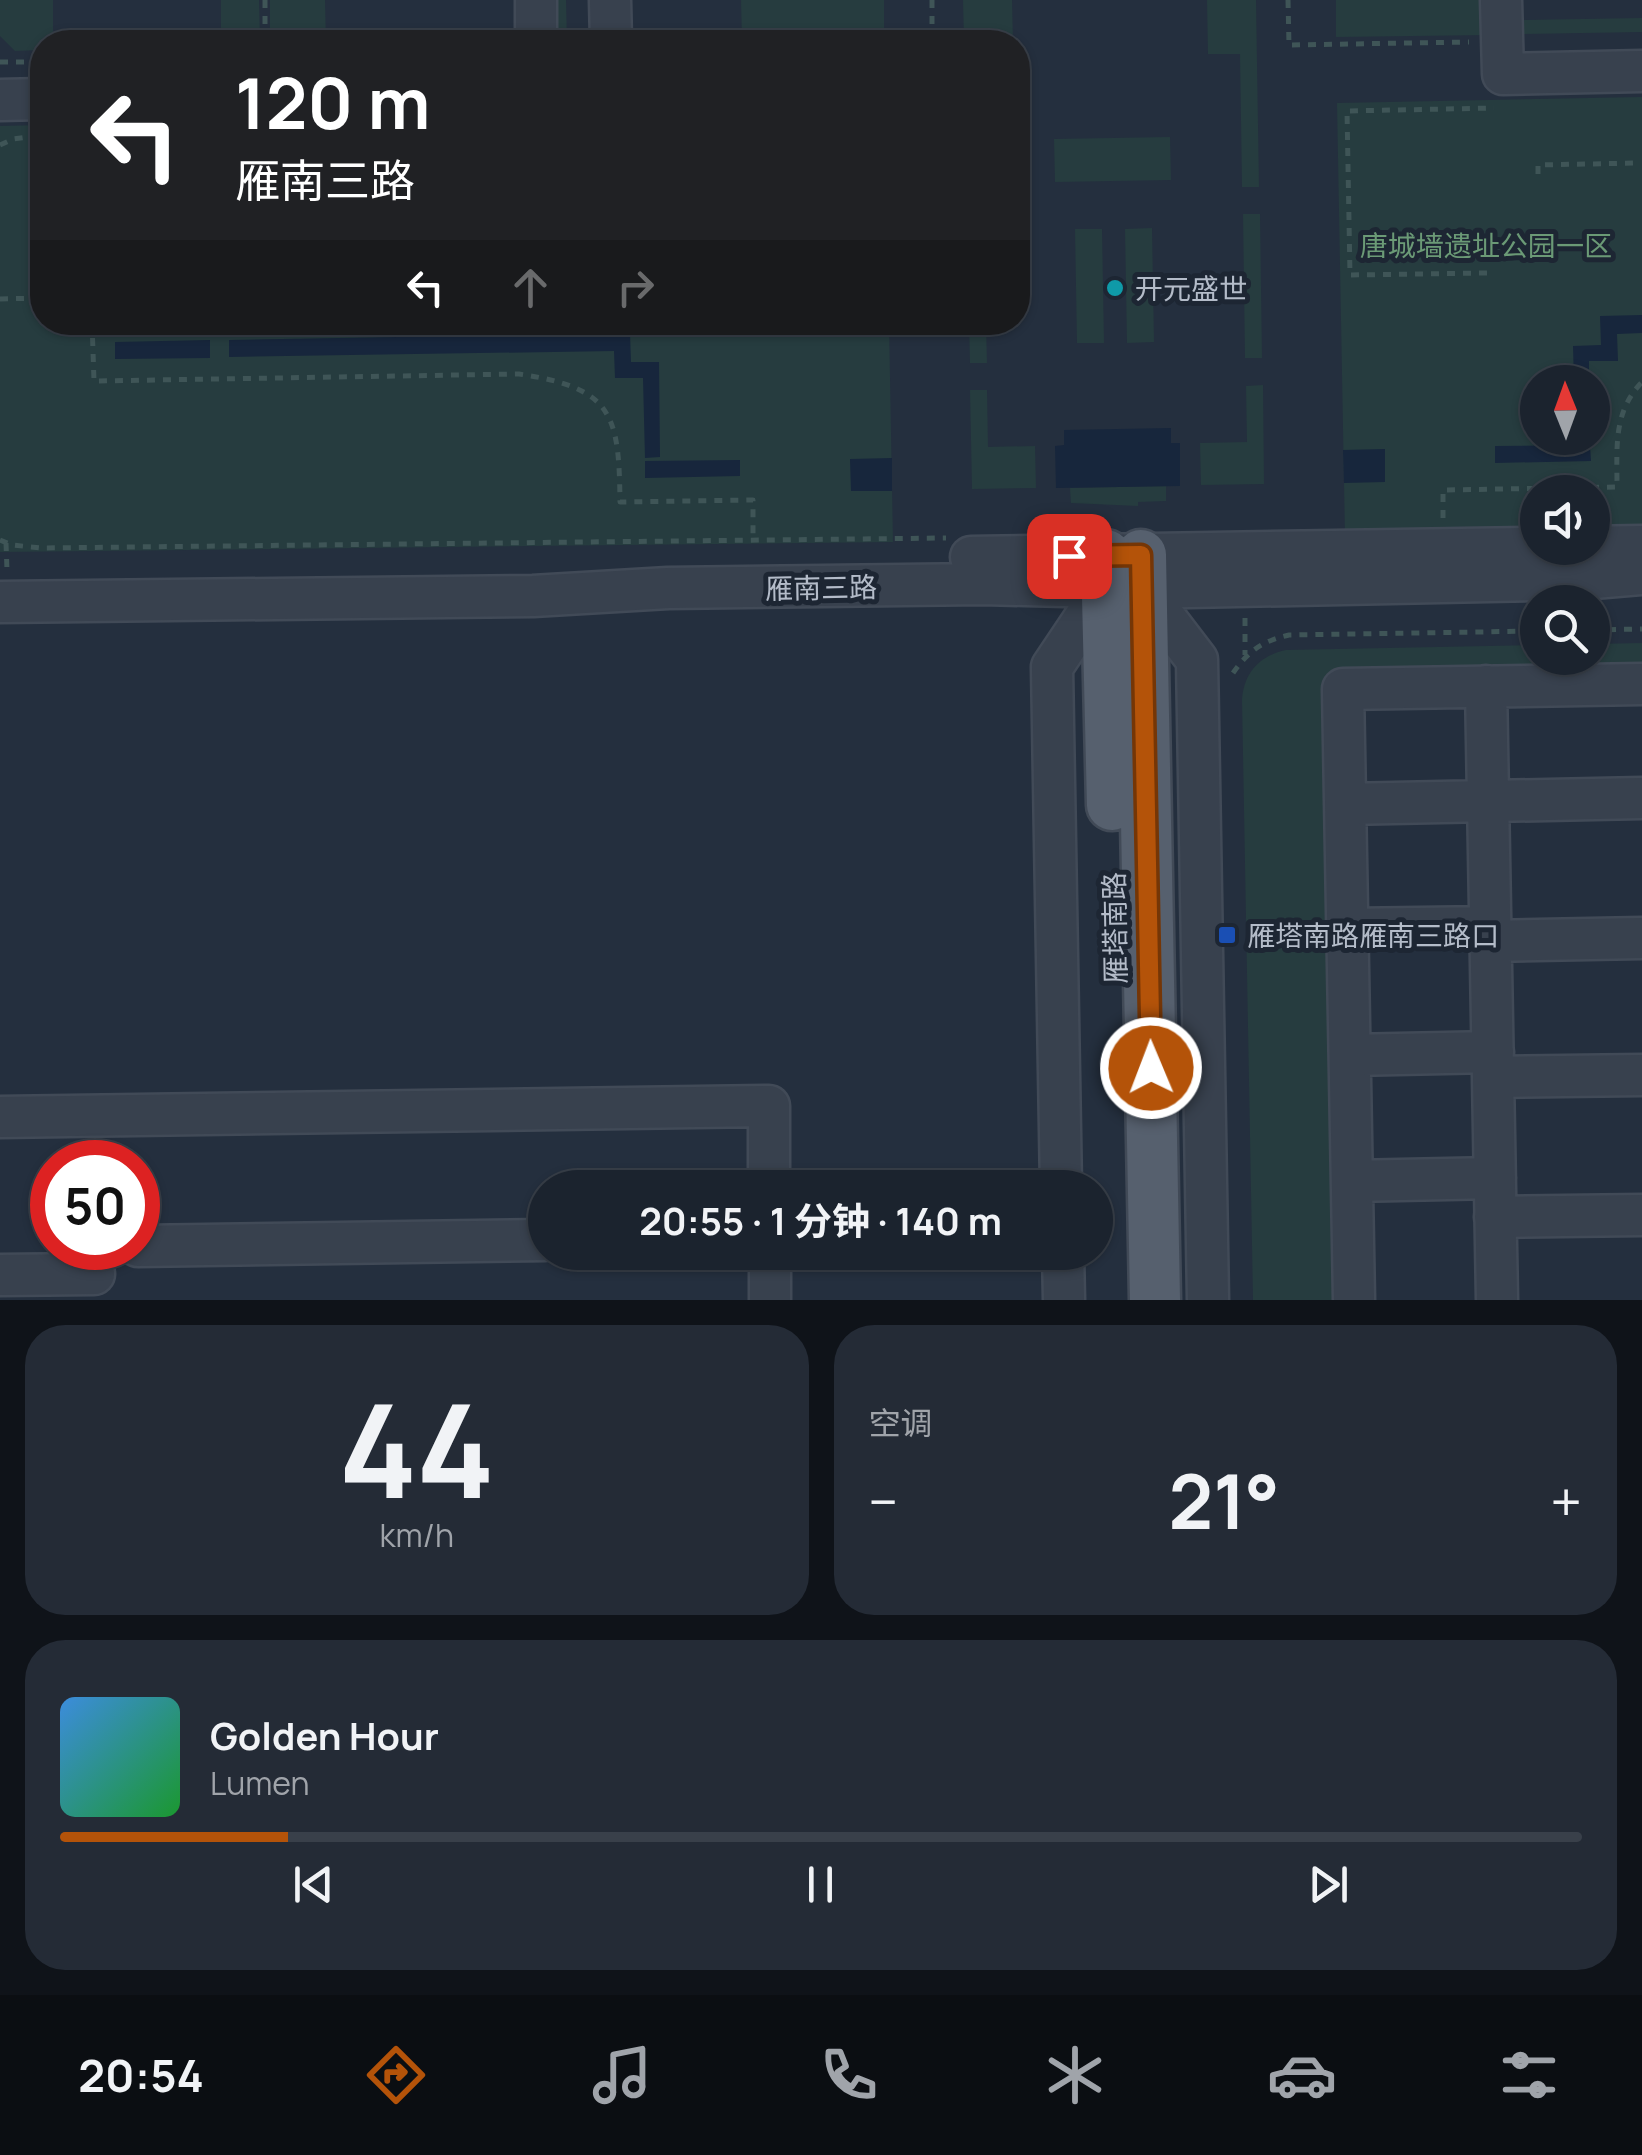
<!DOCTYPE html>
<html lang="zh">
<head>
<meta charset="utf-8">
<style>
	body { margin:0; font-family:Manrope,"Noto Sans SC",sans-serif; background:#242b36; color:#f1f3f6; height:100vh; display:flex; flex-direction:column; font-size:38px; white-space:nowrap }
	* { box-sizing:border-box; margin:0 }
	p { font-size:32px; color:#a0a4aa }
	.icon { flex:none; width:55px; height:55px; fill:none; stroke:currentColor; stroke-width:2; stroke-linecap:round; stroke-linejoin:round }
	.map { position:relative; height:1300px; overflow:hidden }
	.drawer { display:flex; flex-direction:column; gap:25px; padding:25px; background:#0f1319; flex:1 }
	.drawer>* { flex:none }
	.top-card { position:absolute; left:30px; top:30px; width:1000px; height:305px; border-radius:40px; box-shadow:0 2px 8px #0004,0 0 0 2px #39404a; background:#202124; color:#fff; overflow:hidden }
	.needle { width:65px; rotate:359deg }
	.tools { position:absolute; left:1520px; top:365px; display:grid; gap:20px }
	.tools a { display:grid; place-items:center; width:90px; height:90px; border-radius:50%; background:#1b232e; box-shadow:0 2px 8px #0004,0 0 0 2px #39404a; font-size:50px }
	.speed { position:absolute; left:30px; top:1140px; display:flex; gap:20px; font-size:50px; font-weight:700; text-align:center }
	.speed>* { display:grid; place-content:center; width:130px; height:130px; border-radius:50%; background:#1b232e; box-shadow:0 2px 8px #0004,0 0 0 2px #39404a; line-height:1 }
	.speed .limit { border:15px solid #d22; background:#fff; color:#111 }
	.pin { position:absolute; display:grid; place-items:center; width:85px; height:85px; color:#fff; margin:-42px; border-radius:20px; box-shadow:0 5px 15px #0006 }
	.me { position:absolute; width:110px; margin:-55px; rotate:359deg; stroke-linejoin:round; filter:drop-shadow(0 0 8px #0008) }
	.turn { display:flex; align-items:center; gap:35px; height:210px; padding:0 40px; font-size:45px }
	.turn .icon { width:130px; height:130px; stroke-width:2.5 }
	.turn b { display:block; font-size:70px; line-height:85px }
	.lanes { display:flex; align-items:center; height:95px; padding:0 40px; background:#0003; justify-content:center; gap:50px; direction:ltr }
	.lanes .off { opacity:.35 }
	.big { font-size:75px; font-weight:700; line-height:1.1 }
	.drawer .tile { flex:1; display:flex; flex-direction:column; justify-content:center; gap:15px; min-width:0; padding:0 35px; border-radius:40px; background:#242b36 }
	.drawer .dial { align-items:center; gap:0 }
	.dial b { font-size:130px; line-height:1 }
	.song { display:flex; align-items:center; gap:30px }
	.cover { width:120px; height:120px; border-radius:15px; background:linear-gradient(135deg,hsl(210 70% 55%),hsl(130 70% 35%)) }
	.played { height:10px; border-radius:5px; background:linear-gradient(90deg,#b45309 15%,#39404a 15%) }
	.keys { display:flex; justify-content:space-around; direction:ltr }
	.heat { display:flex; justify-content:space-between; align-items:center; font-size:55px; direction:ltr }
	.drawer .tiles { flex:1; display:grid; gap:25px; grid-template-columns:1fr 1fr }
	.tile:last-child { grid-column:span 2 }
	.trip { position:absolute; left:528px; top:1170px; width:585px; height:100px; border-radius:50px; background:#1b232e; box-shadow:0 2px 8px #0004,0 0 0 2px #39404a; font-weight:700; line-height:100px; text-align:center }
	.dock { display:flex; height:160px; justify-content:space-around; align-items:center; background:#0b0e12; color:#a0a4aa }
	.dock .icon { width:70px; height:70px }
	.dock .current { color:#b45309 }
	.dock b { font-size:45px; color:#f1f3f6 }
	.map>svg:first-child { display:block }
	.green { fill:#263c3f; fill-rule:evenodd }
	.water { fill:#17263c }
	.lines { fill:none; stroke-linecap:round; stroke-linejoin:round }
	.minor-casing { stroke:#414a57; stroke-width:45 }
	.major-casing { stroke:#414a57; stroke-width:55 }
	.path { stroke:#3f5557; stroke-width:5; stroke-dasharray:8 8; stroke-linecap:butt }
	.minor { stroke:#38414e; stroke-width:40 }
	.major { stroke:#56606e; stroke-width:50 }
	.route-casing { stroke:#753606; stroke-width:25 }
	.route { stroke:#b45309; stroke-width:18 }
	.culture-dot { fill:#0f9aa8; stroke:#1d2633; stroke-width:4 }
	.transit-dot { fill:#1a4fb4; stroke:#1d2633; stroke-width:4 }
	.labels { text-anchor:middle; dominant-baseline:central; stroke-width:10; stroke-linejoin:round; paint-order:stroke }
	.park-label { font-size:28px; fill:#6b9a76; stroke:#1d2633 }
	.poi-label { font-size:28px; fill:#b4bcc9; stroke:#1d2633; text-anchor:start }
	.street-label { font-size:28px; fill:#b4bcc9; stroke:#1d2633 }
</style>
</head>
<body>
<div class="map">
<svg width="1642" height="1300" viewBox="0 0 1642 1300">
	<rect width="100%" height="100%" fill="#242f3e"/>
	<path class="green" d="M 0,0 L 53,0 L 53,42 L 42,42 L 42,50 L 15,51 L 0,36 Z
		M 221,0 L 259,0 L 260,38 L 251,38 L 251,42 L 221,42 Z
		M 270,0 L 325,0 L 326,42 L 279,42 L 279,38 L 270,38 Z
		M 548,0 L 566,0 L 567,41 L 549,41 Z
		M 741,0 L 884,0 L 884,42 L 742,42 Z
		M 963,0 L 1012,0 L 1013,42 L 964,42 Z
		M 1207,0 L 1256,0 L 1259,187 L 1242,187 L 1240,54 L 1208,54 Z
		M 1336,0 L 1489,0 L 1490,35 L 1336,37 Z
		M 1642,18 L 1642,32 L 1520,34 L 1520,20 Z
		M 1642,97 L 1642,533 L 1593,534 L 1592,492 L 1538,492 L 1537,535 L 1345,537 L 1337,103 ZM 1538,382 L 1592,382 L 1592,438 L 1538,438 Z
		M 42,125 L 42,322 L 889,323 L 893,542 L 0,552 L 0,126 Z
		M 1170,137 L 1171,180 L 1055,182 L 1054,139 Z
		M 1243,214 L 1260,214 L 1262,358 L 1245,358 Z
		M 1152,228 L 1154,342 L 1127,343 L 1125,229 Z
		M 1075,229 L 1102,229 L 1104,343 L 1077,343 Z
		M 969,323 L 986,323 L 987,363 L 970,363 Z
		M 1263,385 L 1264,484 L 1201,485 L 1200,443 L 1247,442 L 1246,386 Z
		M 970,390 L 987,390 L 988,447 L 1035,446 L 1036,488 L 972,489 Z
		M 1166,486 L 1166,501 L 1138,502 L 1138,506 L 1071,503 L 1070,488 Z
		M 1642,643 L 1642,670 L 1329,676 L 1340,1300 L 1253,1300 L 1242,700 C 1244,673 1259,656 1286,650 L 1537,645 L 1538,658 L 1592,658 L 1593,644 Z"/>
	<path class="water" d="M 1642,315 L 1642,333 L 1617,334 L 1618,361 L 1589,361 L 1589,382 L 1574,382 L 1573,346 L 1601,345 L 1600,316 Z
		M 630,333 L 631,362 L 659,362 L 660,457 L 645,458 L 643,378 L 615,378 L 614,351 L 229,357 L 229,340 Z
		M 210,340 L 210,358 L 115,359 L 115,342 Z
		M 1171,428 L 1171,443 L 1180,443 L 1180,486 L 1056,488 L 1055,446 L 1064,445 L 1064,430 Z
		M 1590,445 L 1591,461 L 1495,463 L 1495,446 Z
		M 1385,449 L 1385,482 L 1344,483 L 1343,450 Z
		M 892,458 L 892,491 L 851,491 L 850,459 Z
		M 740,460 L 740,476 L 645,478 L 645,461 Z"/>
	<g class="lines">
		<g class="minor-casing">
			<path id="minor" d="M 536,0 L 536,42
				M 610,0 L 611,42
				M 1501,0 L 1503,74 L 1642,71
				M 0,100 L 42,99
				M 971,557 L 1642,546
				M 1142,588 L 1197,660 L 1208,1300
				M 0,602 L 533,596 L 668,588 L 983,584 L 1142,588 L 1582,579 L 1642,574
				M 1486,686 L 1497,1300
				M 1345,804 L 1642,798
				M 1347,929 L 1490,927
				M 1491,941 L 1642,938
				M 1350,1055 L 1493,1052
				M 1493,1077 L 1642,1075
				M 0,1117 L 769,1106 L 769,1188
				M 1352,1181 L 1495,1178
				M 1061,1188 L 1052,667 L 1107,585
				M 1495,1217 L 1642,1215
				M 138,1246 L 545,1240
				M 770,1252 L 770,1300
				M 1063,1252 L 1064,1300
				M 0,1275 L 94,1274
				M 1354,1300 L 1343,689 L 1642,684"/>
		</g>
		<g class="major-casing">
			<path id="major" d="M 1106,555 L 1112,805
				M 1141,555 L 1155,1300"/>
		</g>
		<path class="path" d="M 265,0 L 265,42
			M 932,0 L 932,42
			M 1288,0 L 1289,45 L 1469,42
			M 0,62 L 25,62
			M 0,145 L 13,139 L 35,136
			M 1538,174 L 1538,165 L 1637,163
			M 1487,273 L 1350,275 L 1347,111 L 1494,108
			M 0,299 L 42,298
			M 92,322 L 94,381 L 519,374 C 613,388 619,414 620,502 L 753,500 L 753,540
			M 1443,518 L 1443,490 L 1617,487 C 1617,447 1613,412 1642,382
			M 0,540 L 12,545 L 41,548 L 946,538
			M 6,543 L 7,570
			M 1245,618 L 1245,655
			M 1592,630 L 1642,629
			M 1233,673 C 1249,650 1263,641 1289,635 L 1538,631"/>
		<use href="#minor" class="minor"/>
		<use href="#major" class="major"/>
	</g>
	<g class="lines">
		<g class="route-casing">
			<path id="route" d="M 1069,556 L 1141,555 L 1151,1068"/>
		</g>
		<use href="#route" class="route"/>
	</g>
	<circle class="culture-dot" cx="1115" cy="288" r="10"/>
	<rect class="transit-dot" x="1217" y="925" width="20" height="20" rx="5"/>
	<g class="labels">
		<g class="park-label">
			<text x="1486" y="245">唐城墙遗址公园一区</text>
		</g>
		<g class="poi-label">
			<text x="1135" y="288">开元盛世</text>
			<text x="1247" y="935">雁塔南路雁南三路口</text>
		</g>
		<g class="street-label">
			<text transform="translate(821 587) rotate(-1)">雁南三路</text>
			<text transform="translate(1114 928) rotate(-91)">雁塔南路</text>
		</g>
	</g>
</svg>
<div class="tools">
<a><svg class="needle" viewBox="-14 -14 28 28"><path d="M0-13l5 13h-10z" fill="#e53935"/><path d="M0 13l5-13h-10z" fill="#a0a4aa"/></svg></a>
<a><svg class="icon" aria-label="sound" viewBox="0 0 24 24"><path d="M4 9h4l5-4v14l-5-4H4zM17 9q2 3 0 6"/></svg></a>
<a><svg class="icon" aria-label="search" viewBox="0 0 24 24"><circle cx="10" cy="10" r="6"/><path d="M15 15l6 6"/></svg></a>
</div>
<div class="speed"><div class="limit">50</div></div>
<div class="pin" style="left:1069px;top:556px;background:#d93025"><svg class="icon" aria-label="arrive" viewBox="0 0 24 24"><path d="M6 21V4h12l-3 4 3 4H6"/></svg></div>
<svg class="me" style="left:1151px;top:1068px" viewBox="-20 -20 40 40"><circle r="17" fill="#b45309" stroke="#fff" stroke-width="3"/><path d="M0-11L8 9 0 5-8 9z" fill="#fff"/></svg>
<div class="trip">20:55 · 1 分钟 · 140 m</div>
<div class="top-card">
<div class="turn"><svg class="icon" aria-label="left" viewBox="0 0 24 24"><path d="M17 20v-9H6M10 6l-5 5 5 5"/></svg><div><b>120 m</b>雁南三路</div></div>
<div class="lanes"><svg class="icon" aria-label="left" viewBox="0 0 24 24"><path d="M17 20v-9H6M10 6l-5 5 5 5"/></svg><svg class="icon off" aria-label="ahead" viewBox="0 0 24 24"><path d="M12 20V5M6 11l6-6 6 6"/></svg><svg class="icon off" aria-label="right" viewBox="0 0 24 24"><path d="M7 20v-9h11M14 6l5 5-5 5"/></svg></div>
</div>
</div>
<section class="drawer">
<div class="tiles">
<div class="tile dial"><b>44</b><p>km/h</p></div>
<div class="tile"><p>空调</p>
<div class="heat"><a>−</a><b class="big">21°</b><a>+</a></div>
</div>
<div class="tile">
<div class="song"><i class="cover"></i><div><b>Golden Hour</b><p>Lumen</p></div></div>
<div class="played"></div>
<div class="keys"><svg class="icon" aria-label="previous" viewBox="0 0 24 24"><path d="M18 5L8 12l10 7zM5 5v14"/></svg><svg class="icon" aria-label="pause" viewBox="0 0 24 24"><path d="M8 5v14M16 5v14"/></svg><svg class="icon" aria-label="next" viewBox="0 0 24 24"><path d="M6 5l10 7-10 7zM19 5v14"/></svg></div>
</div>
</div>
</section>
<nav class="dock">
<b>20:54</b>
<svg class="icon current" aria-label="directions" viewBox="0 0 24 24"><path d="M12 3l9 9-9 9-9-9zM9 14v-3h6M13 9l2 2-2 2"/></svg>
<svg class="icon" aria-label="music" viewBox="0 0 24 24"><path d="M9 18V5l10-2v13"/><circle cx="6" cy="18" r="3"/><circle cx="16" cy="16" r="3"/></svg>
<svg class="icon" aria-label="phone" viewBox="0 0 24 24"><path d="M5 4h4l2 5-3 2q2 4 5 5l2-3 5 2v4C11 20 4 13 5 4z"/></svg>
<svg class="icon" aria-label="climate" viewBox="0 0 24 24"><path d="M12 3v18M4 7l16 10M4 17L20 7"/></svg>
<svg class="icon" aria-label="car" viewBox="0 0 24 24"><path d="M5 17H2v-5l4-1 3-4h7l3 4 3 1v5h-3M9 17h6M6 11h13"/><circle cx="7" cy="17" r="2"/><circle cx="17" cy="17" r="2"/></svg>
<svg class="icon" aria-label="filters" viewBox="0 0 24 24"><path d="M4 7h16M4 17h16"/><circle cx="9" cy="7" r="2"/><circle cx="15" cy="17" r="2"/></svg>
</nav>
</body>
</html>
